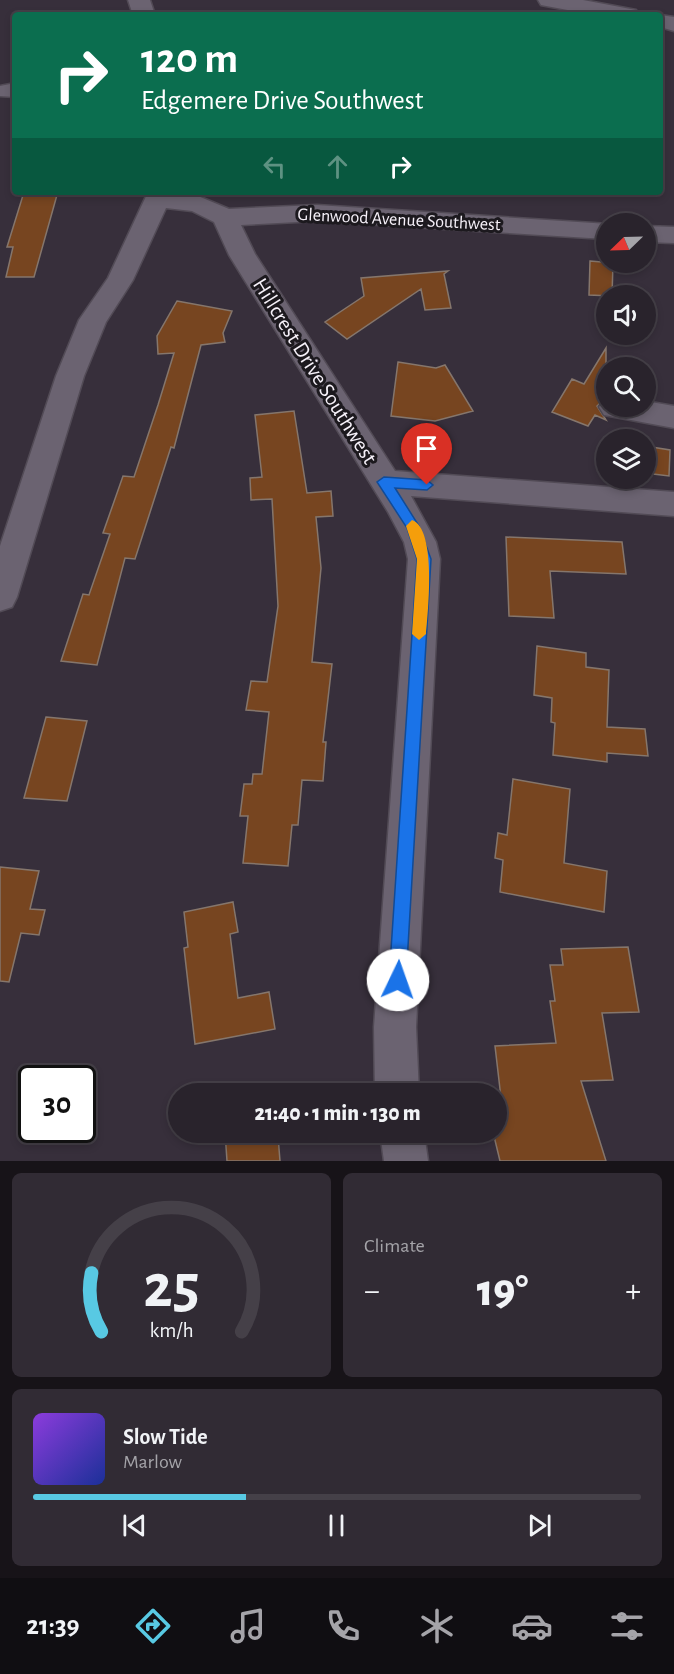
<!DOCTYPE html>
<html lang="en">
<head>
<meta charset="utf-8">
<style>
	body { margin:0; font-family:"Alegreya Sans",sans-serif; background:#312b34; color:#f1f3f6; height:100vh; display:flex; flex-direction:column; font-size:22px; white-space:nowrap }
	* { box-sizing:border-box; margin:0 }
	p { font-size:20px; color:#a5a4a9 }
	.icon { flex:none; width:33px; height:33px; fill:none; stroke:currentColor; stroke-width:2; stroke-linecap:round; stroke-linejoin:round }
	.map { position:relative; height:1161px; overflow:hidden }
	.drawer { display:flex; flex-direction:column; gap:12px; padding:12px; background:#171318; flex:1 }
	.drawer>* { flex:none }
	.top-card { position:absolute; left:12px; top:12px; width:651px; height:183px; border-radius:6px; box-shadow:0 3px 9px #0003,0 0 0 2px #454048; background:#0b6e4f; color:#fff; overflow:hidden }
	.needle { width:39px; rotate:247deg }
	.controls { position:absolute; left:596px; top:213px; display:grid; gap:12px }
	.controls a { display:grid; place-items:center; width:60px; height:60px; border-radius:50%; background:#29232c; box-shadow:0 3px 9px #0003,0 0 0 2px #454048; font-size:30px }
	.speed { position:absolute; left:18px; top:1065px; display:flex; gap:12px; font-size:30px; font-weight:700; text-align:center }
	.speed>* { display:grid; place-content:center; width:78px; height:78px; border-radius:50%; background:#29232c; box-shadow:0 3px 9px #0003,0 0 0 2px #454048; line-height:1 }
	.speed .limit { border:3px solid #111; border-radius:9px; background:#fff; color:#111 }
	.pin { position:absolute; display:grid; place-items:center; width:51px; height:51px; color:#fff; margin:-62px -26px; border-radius:50% 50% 50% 0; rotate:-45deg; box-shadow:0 0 6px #0007 }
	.pin .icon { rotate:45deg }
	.me { position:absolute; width:66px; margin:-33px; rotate:3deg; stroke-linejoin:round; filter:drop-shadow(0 0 4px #0008) }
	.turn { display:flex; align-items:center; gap:21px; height:126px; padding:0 30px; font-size:27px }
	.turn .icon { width:78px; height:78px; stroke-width:2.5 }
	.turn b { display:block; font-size:42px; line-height:51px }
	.lanes { display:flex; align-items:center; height:57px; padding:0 30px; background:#0003; justify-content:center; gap:30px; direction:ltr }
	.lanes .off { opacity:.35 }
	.big { font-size:45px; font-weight:800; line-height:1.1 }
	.drawer .widget { flex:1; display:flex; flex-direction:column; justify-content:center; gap:9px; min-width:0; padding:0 21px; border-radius:9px; background:#312b34 }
	.drawer .dial { align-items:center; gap:0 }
	.dial svg { height:156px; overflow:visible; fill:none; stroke:#454048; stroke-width:7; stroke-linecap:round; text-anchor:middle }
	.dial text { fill:#f1f3f6; stroke:none }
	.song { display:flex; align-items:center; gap:18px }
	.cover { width:72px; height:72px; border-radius:9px; background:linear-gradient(135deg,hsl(270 70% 55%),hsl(230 70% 35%)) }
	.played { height:6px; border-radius:3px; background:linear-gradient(90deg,#58c9e3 35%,#454048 35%) }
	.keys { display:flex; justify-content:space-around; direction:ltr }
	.heat { display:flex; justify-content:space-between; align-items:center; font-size:33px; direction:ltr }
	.drawer .tiles { flex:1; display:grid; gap:12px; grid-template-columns:1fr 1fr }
	.widget:last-child { grid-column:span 2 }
	.trip { position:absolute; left:168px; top:1083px; width:339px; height:60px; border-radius:30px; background:#29232c; box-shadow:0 3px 9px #0003,0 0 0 2px #454048; font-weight:800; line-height:60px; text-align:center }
	.tab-bar { display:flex; height:96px; justify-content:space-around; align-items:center; background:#100e12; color:#a5a4a9 }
	.tab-bar .icon { width:42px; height:42px }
	.tab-bar .current { color:#58c9e3 }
	.tab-bar b { font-size:27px; color:#f1f3f6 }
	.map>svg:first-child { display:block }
	.building { fill:#774520; stroke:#85766c; stroke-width:1.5 }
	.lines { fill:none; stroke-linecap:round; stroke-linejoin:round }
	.minor-casing { stroke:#524b56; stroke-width:3 }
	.minor { fill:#6b6371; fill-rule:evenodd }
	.route { fill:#1a73e8; stroke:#114b97; stroke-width:1.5 }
	.slow { fill:#f59e0b }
	.labels { text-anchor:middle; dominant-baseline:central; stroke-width:6; stroke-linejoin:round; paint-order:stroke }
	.far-street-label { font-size:18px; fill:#f6f1f9; stroke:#1c191e }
	.street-label { font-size:22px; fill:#f6f1f9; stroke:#1c191e }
</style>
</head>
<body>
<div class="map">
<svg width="674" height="1161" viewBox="0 0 674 1161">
	<rect width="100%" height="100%" fill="#372f3b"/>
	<path class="building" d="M 24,192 L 51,192 L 51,195 L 57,195 L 34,277 L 6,277 L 13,247 L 7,247 Z
		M 590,261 L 613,263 L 612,296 L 589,295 Z
		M 448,271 L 444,274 L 451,308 L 425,310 L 421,289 L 347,339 L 325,322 L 364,296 L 361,278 Z
		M 177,301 L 232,311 L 223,333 L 225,342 L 201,345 L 174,448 L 171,447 L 135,559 L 125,558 L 97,665 L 61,661 L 83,594 L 89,595 L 110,534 L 103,533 L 123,476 L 134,477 L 158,405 L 174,353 L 158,354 L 157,336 Z
		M 606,348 L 606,397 L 597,406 L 606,420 L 595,415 L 588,426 L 552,412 L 572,379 L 584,384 Z
		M 398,362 L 436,368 L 445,365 L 473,411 L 435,421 L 391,416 Z
		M 294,411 L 307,493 L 331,491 L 333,516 L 316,517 L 321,568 L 312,662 L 332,664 L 323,742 L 326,742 L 323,781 L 302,780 L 298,825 L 292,825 L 288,866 L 243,863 L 248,816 L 240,816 L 244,784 L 252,784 L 253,774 L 262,774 L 269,712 L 246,710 L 251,681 L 267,682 L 278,606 L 272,499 L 251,500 L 250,478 L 262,477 L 255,415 Z
		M 645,446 L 670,450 L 669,476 L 645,473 Z
		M 506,537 L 622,542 L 626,574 L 550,571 L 554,618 L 509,616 Z
		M 537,646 L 586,653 L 586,667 L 609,670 L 607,727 L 645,729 L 648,756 L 607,753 L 607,762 L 553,755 L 555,723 L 551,722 L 552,698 L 534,695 Z
		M 46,717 L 87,721 L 67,801 L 24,798 Z
		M 513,779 L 570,789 L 564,863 L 607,871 L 604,912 L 500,892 L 503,860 L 495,858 L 498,833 L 507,835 Z
		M 0,867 L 39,871 L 30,909 L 45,910 L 39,935 L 21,933 L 9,982 L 0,981 Z
		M 233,902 L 238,932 L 230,934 L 238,998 L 269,992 L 275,1029 L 195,1044 L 184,948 L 188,947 L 184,912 Z
		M 628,947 L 639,1012 L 602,1013 L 613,1080 L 581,1081 L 606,1161 L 500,1161 L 493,1132 L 496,1132 L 496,1117 L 503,1115 L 495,1046 L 556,1043 L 550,1001 L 555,1001 L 550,965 L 563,965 L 561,949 Z
		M 225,1132 L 288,1132 L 289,1135 L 278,1136 L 280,1161 L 227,1161 Z"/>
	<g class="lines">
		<g class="minor-casing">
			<path id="minor" d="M 128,0 L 150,0 L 155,15 L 133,15 Z
				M 538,0 L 583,0 L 636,10 L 639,15 L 594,15 L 541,5 Z
				M 658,15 L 660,15 L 674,17 L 674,31 L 660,27 Z
				M 15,83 L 15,97 L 0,96 L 0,86 Z
				M 148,192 L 198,196 L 229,209 L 317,205 L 609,224 L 606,224 L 606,239 L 317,221 L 241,225 L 255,254 L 395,471 L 674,492 L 674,516 L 411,496 L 436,542 L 440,559 L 416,1027 L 419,1094 L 375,1094 L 374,1027 L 408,559 L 404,542 L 388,512 L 229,255 L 214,222 L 192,211 L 166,208 L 133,280 L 106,322 L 84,376 L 17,597 L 12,607 L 0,611 L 0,546 L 56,376 L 79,320 L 108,278 Z
				M 645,226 L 674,227 L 674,243 L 645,242 Z
				M 604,399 L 606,399 L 606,406 L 645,406 L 645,401 L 674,406 L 674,428 L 604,415 L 599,407 Z
				M 380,1132 L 424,1132 L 428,1161 L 384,1161 Z"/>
		</g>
		<use href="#minor" class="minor"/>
	</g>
	<path class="route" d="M 384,477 L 427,480 L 433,485 L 427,490 L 395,488 L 419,526 L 431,559 L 406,980 L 404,986 L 398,988 L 392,986 L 389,980 L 417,559 L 407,528 L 377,482 Z"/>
	<path class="slow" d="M 412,520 C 437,529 428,612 426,634 L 419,640 L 412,634 L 417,559 L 406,526 Z"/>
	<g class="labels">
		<g class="far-street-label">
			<text transform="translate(399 220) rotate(3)">Glenwood Avenue Southwest</text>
		</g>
		<g class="street-label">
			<text transform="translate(315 371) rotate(58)">Hillcrest Drive Southwest</text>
		</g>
	</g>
</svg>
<div class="controls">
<a><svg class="needle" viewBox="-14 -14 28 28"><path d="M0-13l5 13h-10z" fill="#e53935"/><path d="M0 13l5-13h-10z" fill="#a5a4a9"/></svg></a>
<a><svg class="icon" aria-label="sound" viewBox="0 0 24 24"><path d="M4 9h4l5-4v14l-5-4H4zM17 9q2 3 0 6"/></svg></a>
<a><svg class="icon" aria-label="search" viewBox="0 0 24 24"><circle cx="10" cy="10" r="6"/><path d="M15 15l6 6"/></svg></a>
<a><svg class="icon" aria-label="layers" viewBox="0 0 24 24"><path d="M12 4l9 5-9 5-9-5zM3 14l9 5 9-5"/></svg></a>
</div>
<div class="speed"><div class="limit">30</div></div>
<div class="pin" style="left:427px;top:485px;background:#d93025"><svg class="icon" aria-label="arrive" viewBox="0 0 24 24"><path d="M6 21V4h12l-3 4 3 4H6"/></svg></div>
<svg class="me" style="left:398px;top:980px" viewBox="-20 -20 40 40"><circle r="19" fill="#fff"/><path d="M0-13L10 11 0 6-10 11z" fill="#1a73e8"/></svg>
<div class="trip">21:40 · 1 min · 130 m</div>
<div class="top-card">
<div class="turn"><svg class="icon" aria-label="right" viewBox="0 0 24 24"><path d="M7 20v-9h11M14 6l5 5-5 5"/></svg><div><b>120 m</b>Edgemere Drive Southwest</div></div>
<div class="lanes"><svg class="icon off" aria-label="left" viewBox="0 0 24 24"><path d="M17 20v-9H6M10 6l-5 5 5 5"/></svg><svg class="icon off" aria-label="ahead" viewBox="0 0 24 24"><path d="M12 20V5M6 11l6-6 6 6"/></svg><svg class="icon" aria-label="right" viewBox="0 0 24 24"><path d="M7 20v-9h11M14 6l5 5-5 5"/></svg></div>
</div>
</div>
<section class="drawer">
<div class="tiles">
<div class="widget dial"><svg viewBox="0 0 100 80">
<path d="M14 69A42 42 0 1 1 86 69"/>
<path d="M14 69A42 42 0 0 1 9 39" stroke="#58c9e3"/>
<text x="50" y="56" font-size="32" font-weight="700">25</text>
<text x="50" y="72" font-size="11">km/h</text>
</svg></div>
<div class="widget"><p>Climate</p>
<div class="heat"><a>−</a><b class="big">19°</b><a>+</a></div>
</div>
<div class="widget">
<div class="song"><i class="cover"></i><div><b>Slow Tide</b><p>Marlow</p></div></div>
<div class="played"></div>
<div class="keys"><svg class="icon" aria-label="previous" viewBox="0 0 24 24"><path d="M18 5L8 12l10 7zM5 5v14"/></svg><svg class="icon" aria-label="pause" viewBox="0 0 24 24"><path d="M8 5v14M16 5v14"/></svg><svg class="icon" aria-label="next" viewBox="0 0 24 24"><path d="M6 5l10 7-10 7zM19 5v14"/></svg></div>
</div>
</div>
</section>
<nav class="tab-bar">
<b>21:39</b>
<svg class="icon current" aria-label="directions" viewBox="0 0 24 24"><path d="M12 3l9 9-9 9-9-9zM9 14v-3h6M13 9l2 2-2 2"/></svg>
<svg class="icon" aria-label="music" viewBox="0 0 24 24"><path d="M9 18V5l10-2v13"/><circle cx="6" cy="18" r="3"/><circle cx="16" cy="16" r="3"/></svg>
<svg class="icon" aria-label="phone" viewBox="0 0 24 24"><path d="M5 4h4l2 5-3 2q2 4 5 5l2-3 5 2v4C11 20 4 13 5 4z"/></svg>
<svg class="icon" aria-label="climate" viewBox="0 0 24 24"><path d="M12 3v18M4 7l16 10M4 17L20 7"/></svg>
<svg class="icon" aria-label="car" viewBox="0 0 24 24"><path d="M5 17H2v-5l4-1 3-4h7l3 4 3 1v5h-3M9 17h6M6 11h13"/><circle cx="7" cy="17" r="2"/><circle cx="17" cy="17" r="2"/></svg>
<svg class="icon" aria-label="filters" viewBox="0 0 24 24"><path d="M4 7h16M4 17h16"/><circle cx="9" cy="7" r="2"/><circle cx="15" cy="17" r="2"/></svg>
</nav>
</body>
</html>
